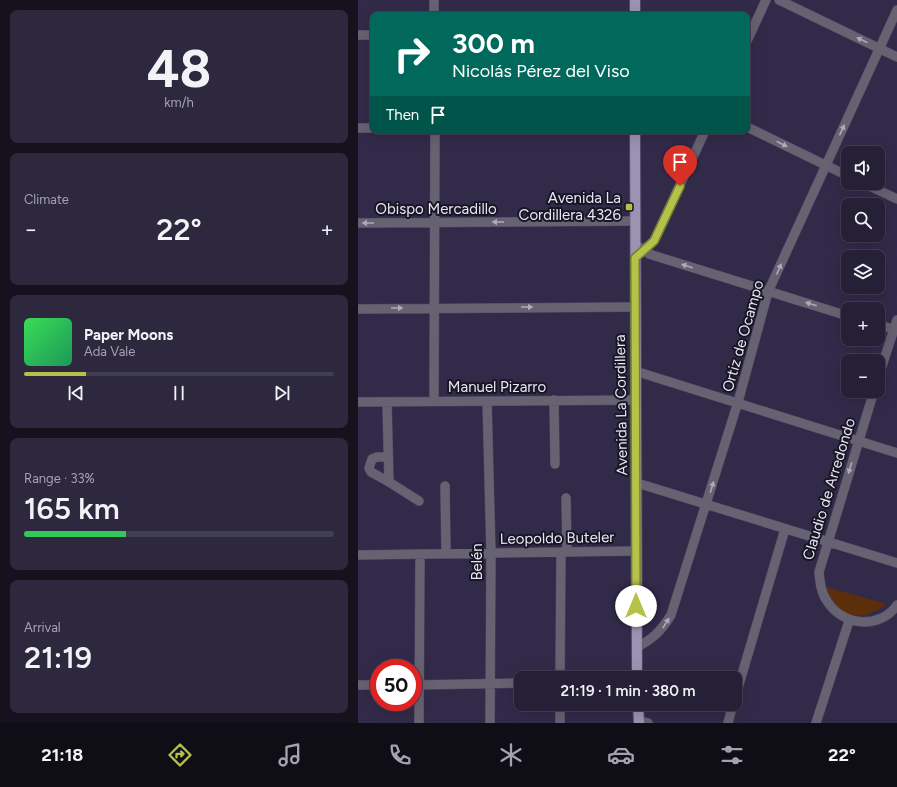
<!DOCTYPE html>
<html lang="en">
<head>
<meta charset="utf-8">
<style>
	body { margin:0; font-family:Figtree,sans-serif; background:#2e283f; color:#f1f3f6; height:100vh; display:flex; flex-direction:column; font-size:15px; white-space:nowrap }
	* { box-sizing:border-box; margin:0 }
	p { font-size:13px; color:#a4a3ad }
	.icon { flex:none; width:22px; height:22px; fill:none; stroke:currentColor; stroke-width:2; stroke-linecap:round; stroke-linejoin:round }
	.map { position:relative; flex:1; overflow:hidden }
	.sheet { display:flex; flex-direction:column; gap:10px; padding:10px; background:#15121e; width:358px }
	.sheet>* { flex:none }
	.hud { position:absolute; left:12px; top:12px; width:380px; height:122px; border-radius:8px; box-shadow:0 4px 16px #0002,0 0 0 1px #423e52; background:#00695c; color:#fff; overflow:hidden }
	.buttons { position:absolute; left:483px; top:146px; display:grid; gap:8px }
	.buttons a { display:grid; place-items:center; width:44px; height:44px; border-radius:8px; background:#262037; box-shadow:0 4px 16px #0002,0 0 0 1px #423e52; font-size:20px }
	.speed { position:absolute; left:12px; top:659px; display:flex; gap:8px; font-size:20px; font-weight:700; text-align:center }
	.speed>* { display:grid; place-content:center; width:52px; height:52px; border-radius:50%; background:#262037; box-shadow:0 4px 16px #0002,0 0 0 1px #423e52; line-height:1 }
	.speed .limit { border:6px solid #d22; background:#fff; color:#111 }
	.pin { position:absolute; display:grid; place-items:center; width:34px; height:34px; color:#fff; margin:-41px -17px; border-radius:50% 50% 50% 0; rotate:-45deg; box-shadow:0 0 4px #0007 }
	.pin .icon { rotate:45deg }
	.me { position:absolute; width:44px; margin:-22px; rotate:0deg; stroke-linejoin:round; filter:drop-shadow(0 0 3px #0008) }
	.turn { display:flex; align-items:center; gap:14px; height:84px; padding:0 16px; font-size:18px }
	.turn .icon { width:52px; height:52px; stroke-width:2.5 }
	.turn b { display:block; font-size:28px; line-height:34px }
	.then { display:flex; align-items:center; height:38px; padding:0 16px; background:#0003; gap:8px; font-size:15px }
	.big { font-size:30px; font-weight:600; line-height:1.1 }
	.sheet .widget { flex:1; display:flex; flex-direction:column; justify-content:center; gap:6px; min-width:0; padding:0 14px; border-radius:8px; background:#2e283f }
	.sheet .dial { align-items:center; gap:0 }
	.dial b { font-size:52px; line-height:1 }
	.song { display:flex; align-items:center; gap:12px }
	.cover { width:48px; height:48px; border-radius:6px; background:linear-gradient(135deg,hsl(130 70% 55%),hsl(150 70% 35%)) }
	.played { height:4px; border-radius:2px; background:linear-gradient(90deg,#b5c24a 20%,#423e52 20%) }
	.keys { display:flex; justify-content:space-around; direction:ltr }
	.heat { display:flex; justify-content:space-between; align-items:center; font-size:22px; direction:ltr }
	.charge { height:6px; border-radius:3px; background:linear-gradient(90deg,#34c759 33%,#423e52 0) }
	.trip { position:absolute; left:156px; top:671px; width:228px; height:40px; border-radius:8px; background:#262037; box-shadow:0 4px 16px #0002,0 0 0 1px #423e52; font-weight:600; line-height:40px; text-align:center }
	.menu { display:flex; height:64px; justify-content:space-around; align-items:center; background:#0f0d16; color:#a4a3ad }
	.menu .icon { width:28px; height:28px }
	.menu .selected { color:#b5c24a }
	.menu b { font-size:18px; color:#f1f3f6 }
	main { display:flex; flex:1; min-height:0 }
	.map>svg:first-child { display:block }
	.green { fill:#5c2f0a }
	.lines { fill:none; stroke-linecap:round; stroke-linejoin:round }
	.minor-casing { stroke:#4f4865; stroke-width:10 }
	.major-casing { stroke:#4f4865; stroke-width:12 }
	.minor { stroke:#666272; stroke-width:9 }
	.major { stroke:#9a93b2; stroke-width:10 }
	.oneway { fill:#aeaabc }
	.route-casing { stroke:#767e30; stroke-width:10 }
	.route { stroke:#b5c24a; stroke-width:7 }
	.poi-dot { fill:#b5c24a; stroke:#191623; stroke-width:1.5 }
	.labels { text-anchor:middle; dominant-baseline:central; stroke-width:4; stroke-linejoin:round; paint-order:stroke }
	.poi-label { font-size:15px; fill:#e9e5f9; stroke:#191623; text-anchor:end }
	.street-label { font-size:15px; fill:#e9e5f9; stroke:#191623 }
</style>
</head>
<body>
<main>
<section class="sheet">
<div class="widget dial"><b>48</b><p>km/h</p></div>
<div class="widget"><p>Climate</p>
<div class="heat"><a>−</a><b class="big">22°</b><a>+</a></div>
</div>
<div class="widget">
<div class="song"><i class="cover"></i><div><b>Paper Moons</b><p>Ada Vale</p></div></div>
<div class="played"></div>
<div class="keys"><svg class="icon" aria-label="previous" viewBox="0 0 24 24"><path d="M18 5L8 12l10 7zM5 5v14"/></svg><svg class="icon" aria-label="pause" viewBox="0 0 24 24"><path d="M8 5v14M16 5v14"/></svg><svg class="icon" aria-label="next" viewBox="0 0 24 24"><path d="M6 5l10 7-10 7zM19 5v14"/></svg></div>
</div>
<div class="widget"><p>Range · 33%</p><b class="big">165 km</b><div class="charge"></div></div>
<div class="widget"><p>Arrival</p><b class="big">21:19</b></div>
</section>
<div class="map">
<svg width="539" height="723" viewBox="0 0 539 723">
	<rect width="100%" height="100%" fill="#322a49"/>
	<path class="green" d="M 468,587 L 529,604 C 513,615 494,623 479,606 C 474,600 470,594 468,587 Z"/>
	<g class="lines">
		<g class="minor-casing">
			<path id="minor" d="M 421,0 L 539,57
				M 76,15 L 76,0
				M 0,35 L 15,35
				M 389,41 L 408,0
				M 389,127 L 490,176
				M 0,128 L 15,128
				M 505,183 L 539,199
				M 0,223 L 277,221
				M 277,244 L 291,254 L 490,316
				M 281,254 L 296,241 L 347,131
				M 0,309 L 277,307
				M 520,325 L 539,330
				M 277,371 L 539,453
				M 520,378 L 539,320
				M 516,391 L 461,572 C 462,582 463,593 469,601 C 484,626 522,630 539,605
				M 196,400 L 197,464
				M 76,401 L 77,131
				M 129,401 L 133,553 L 132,723
				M 0,402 L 278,400
				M 29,402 L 31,482 L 61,501
				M 30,457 L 19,457 L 14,459 L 11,468 L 13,472 L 31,482
				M 279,483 L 539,563
				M 87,486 L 88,553
				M 208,498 L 209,552
				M 0,555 L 278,551
				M 279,647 C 295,639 303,631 313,615 L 380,402 L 410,292 L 539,10
				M 202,678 L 203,552
				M 0,685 L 21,685
				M 56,685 L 163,683
				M 377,698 L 427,529
				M 281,721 L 290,723
				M 61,723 L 62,554
				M 202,723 L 202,704
				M 370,723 L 375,704
				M 458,723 L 491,621"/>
		</g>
		<g class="major-casing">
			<path id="major" d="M 277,15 L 277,0
				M 277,131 L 279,678
				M 280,704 L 281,723"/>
		</g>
		<use href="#minor" class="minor"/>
		<use href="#major" class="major"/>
	</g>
	<defs><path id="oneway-solid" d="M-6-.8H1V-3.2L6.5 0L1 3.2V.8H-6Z"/></defs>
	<g class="oneway">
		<use href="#oneway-solid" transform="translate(504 40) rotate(-154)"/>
		<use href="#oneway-solid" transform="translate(484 130) rotate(-65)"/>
		<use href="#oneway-solid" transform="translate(424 144) rotate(27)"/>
		<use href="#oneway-solid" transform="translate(140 222) rotate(180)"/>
		<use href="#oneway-solid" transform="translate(10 223) rotate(180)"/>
		<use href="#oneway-solid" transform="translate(329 266) rotate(-162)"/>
		<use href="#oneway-solid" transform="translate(421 269) rotate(-66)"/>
		<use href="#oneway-solid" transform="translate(453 304) rotate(-163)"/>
		<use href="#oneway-solid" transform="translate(169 307)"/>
		<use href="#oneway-solid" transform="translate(39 308)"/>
		<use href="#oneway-solid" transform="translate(492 468) rotate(107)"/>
		<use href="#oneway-solid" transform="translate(354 487) rotate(-73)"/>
		<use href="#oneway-solid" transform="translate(308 623) rotate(-58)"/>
	</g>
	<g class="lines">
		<g class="route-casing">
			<path id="route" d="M 278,606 L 277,258 L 296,241 L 322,186"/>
		</g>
		<use href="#route" class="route"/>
	</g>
	<rect class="poi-dot" x="267" y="203" width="8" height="8" rx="2"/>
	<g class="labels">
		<g class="poi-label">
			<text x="263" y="198">Avenida La<tspan x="263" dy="17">Cordillera 4326</tspan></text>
		</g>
		<g class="street-label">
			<text x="78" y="209">Obispo Mercadillo</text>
			<text transform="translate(385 336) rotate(-74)">Ortiz de Ocampo</text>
			<text x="139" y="387">Manuel Pizarro</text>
			<text transform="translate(263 405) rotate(-91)">Avenida La Cordillera</text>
			<text transform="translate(471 489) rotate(-73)">Claudio de Arredondo</text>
			<text transform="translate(199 538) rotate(-1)">Leopoldo Buteler</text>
			<text transform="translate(119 562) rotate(-90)">Belén</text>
		</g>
	</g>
</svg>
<div class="buttons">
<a><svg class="icon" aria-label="sound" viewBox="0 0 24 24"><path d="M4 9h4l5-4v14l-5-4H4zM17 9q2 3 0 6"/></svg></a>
<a><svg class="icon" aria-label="search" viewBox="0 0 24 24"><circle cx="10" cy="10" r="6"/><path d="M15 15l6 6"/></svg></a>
<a><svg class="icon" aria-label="layers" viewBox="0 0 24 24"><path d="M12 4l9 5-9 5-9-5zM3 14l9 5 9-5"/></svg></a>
<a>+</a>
<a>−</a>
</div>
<div class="speed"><div class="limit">50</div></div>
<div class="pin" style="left:322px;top:186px;background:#d93025"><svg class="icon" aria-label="arrive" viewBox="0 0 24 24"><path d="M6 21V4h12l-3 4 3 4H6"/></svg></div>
<svg class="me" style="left:278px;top:606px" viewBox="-20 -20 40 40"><circle r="19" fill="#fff"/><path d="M0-13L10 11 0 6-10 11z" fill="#b5c24a"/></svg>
<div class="trip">21:19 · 1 min · 380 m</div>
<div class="hud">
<div class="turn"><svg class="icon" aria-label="right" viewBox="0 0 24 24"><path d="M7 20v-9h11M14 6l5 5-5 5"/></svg><div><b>300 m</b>Nicolás Pérez del Viso</div></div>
<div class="then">Then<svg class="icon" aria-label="arrive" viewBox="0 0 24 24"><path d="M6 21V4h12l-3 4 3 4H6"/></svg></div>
</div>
</div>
</main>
<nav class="menu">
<b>21:18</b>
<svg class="icon selected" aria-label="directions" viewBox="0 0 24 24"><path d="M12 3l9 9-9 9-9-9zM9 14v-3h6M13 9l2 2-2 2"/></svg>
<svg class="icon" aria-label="music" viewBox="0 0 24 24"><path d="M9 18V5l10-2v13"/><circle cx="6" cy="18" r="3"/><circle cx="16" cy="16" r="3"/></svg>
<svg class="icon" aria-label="phone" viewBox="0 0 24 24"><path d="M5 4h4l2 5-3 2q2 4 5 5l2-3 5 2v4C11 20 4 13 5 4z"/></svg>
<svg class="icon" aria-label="climate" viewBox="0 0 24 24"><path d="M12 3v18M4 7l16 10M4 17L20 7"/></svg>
<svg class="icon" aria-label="car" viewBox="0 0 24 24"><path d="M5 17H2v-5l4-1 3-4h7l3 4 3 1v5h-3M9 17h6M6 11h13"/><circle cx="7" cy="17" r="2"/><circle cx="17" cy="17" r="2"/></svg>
<svg class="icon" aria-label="filters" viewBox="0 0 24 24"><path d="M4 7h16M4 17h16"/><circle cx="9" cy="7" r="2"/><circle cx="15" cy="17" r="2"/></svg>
<b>22°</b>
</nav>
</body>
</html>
